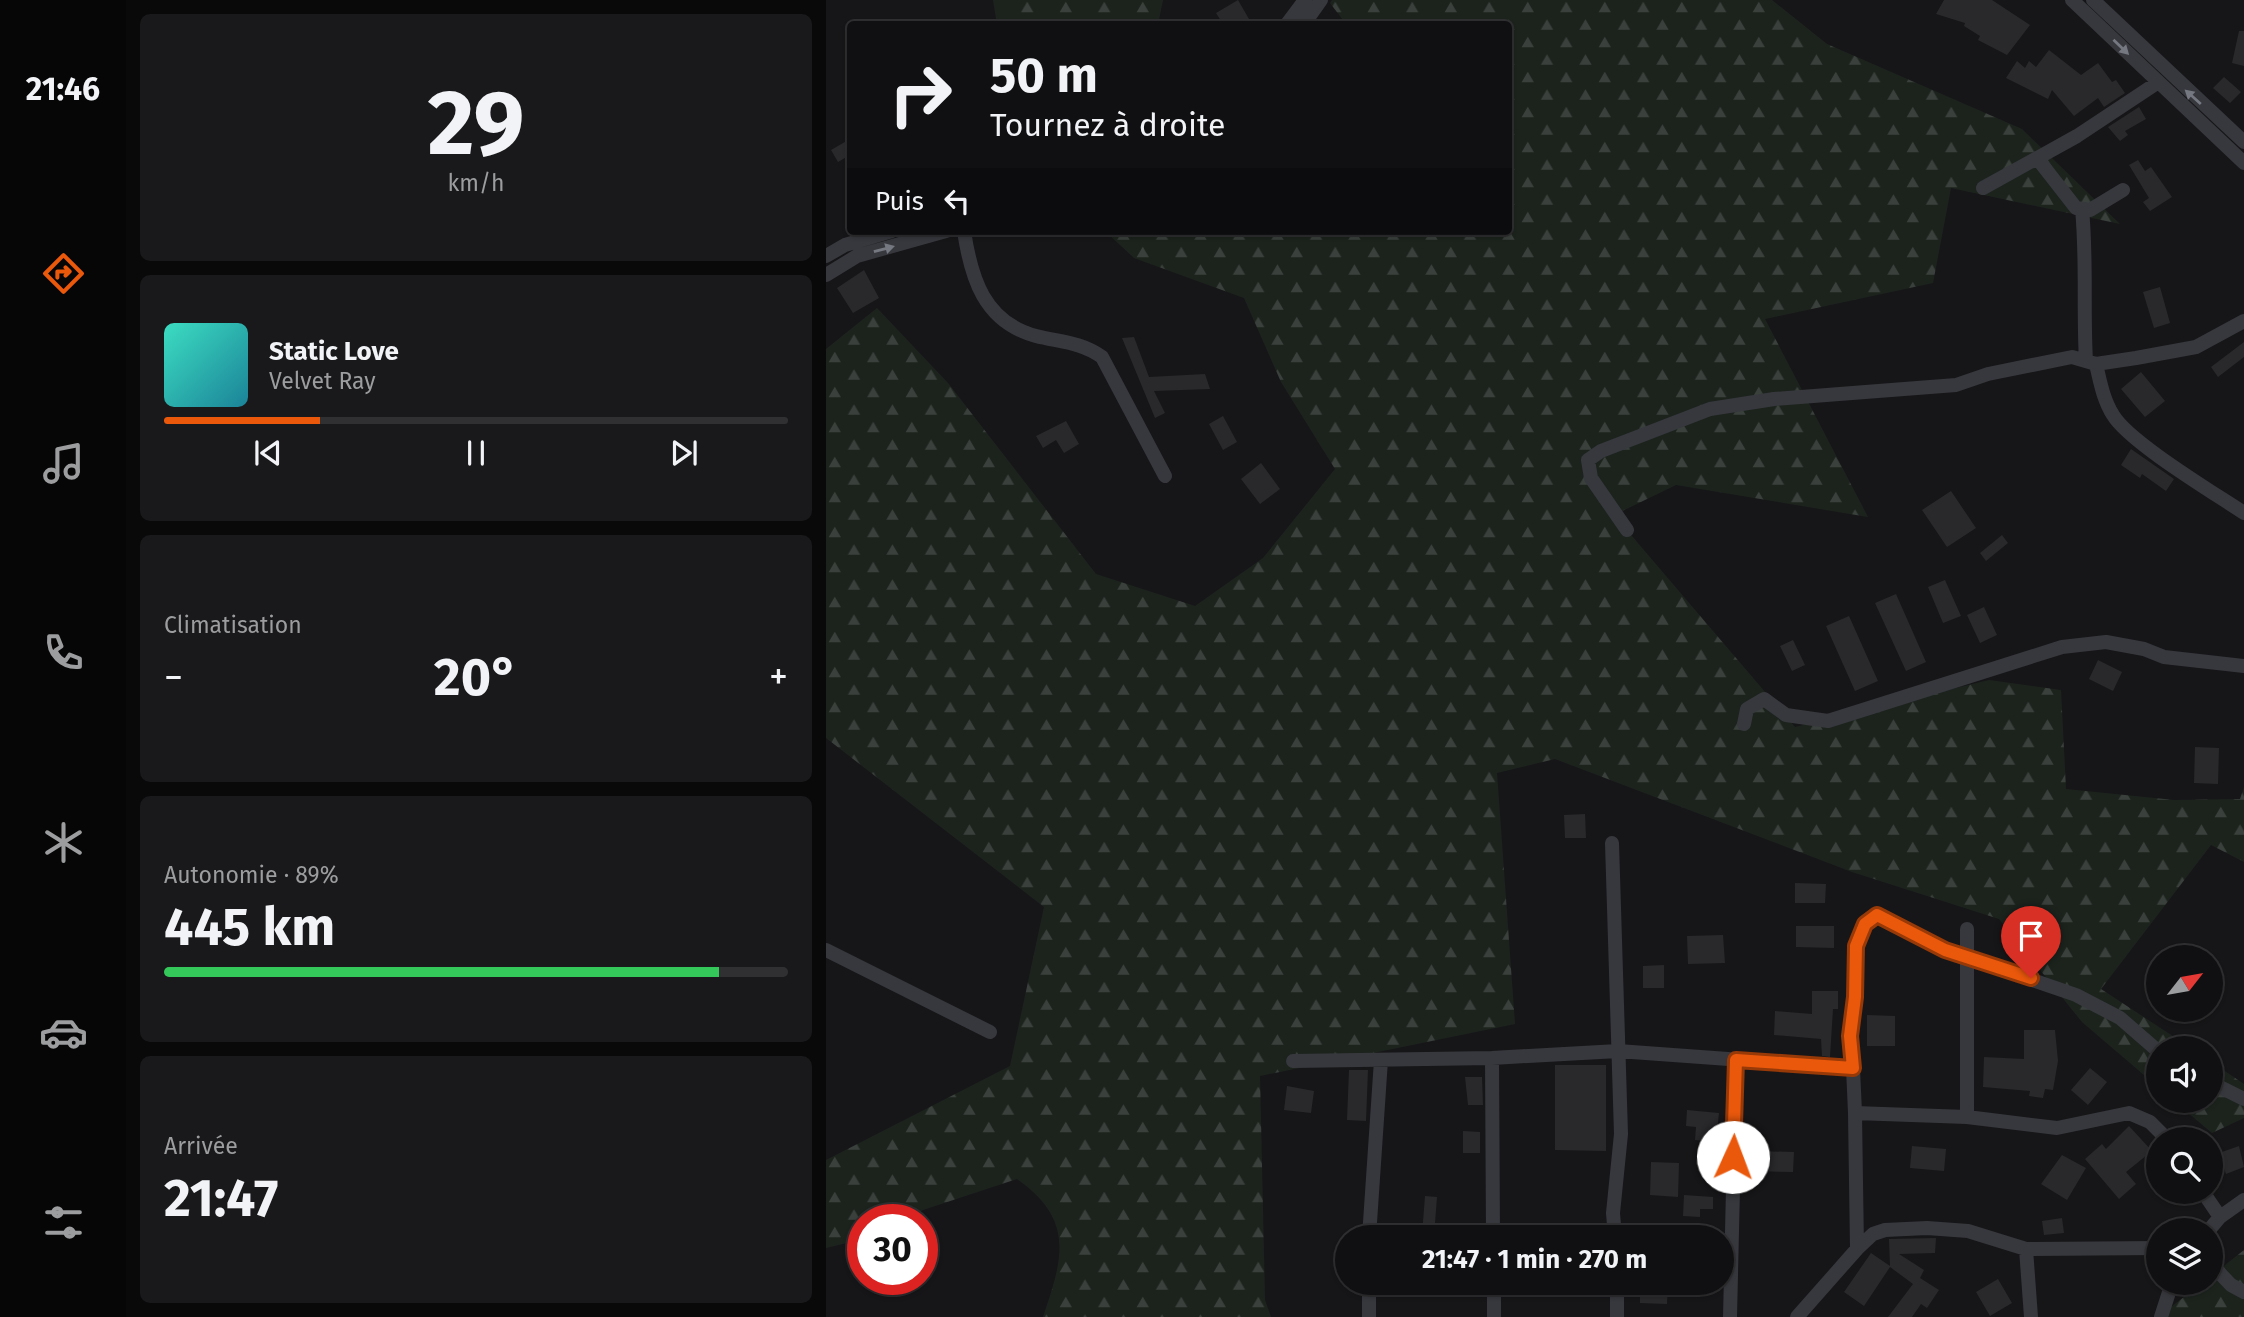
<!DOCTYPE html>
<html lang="fr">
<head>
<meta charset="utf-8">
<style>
	body { margin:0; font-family:"Fira Sans",sans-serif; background:#19191b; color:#f1f3f6; height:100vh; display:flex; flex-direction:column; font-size:26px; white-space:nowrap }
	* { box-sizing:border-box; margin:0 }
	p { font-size:23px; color:#9c9d9f }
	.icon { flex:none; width:38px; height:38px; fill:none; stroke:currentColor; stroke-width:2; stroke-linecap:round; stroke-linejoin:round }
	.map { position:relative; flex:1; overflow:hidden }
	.drawer { display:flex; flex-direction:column; gap:14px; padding:14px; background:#09090a; width:700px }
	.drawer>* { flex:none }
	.hud { position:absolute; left:21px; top:21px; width:665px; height:214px; border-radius:7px; box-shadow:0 2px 5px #0004,0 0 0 2px #303032; background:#101012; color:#f1f3f6; overflow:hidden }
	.needle { width:46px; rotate:59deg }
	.buttons { position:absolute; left:1320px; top:945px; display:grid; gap:14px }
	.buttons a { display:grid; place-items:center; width:77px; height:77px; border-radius:50%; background:#101012; box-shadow:0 2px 5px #0004,0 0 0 2px #303032; font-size:35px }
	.speed { position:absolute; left:21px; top:1204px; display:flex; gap:14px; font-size:35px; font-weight:700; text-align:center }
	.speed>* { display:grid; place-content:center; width:91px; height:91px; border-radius:50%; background:#101012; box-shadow:0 2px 5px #0004,0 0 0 2px #303032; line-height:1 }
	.speed .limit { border:10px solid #d22; background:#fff; color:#111 }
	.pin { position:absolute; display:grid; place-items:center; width:60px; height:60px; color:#fff; margin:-72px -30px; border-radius:50% 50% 50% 0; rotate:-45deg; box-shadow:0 0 7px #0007 }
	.pin .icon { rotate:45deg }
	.me { position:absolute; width:77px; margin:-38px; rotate:2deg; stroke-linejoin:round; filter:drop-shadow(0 0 5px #0008) }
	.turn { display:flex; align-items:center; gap:24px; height:147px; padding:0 28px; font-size:32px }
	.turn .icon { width:91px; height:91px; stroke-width:2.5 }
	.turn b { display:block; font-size:49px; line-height:60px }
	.then { display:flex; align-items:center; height:66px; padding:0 28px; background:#0003; gap:14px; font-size:26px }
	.big { font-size:52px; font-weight:700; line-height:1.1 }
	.drawer .tile { flex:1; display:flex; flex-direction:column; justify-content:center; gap:10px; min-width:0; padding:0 24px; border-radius:10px; background:#19191b }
	.drawer .dial { align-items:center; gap:0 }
	.dial b { font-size:91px; line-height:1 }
	.song { display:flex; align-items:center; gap:21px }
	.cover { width:84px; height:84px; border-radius:10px; background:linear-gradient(135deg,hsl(170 70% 55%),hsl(190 70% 35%)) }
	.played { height:7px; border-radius:4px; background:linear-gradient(90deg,#ea580c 25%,#303032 25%) }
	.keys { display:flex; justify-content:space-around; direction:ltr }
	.heat { display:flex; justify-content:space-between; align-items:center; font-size:38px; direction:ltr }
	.charge { height:10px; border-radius:5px; background:linear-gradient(90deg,#34c759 89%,#303032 0) }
	.trip { position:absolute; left:509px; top:1225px; width:399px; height:70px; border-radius:35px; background:#101012; box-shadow:0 2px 5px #0004,0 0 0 2px #303032; font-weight:700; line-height:70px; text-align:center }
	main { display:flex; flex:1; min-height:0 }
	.tabs { display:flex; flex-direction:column; width:126px; justify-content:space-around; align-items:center; background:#060607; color:#9c9d9f }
	.tabs .icon { width:49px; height:49px }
	.tabs .active { color:#ea580c }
	.tabs b { font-size:32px; color:#f1f3f6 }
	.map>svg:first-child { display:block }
	.forest { fill:url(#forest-firs) }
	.building { fill:#29292c }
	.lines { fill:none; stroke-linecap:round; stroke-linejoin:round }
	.minor { stroke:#37383d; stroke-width:14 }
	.oneway { fill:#757881 }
	.route-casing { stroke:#983908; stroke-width:18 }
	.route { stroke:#ea580c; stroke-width:12 }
</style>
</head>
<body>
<main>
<nav class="tabs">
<b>21:46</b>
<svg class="icon active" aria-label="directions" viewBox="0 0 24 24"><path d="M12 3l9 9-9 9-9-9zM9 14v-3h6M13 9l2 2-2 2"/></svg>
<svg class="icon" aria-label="music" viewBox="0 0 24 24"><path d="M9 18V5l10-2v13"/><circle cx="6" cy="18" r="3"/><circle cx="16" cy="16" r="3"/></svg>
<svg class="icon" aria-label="phone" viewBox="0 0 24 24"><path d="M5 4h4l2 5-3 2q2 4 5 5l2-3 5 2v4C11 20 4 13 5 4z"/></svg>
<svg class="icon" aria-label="climate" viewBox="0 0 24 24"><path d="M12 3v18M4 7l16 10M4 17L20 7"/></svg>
<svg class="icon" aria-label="car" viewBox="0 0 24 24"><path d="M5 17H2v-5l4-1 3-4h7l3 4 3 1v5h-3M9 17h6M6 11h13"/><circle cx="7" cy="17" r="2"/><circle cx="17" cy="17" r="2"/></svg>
<svg class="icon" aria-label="filters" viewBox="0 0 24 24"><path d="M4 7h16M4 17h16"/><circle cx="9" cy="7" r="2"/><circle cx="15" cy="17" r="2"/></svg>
</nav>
<section class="drawer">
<div class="tile dial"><b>29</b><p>km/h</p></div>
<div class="tile">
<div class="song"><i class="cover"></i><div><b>Static Love</b><p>Velvet Ray</p></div></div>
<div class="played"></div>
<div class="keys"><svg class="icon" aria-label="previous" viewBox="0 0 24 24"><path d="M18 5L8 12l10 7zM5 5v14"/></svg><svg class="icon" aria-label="pause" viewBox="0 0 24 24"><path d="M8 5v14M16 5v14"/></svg><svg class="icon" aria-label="next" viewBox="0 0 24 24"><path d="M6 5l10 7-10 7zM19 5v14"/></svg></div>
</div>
<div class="tile"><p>Climatisation</p>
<div class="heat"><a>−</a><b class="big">20°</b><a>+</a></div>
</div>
<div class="tile"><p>Autonomie · 89%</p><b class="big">445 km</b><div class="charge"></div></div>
<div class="tile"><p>Arrivée</p><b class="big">21:47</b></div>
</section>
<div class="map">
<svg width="1418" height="1317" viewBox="0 0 1418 1317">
	<defs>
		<pattern id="forest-firs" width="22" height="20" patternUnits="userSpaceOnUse" patternTransform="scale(1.75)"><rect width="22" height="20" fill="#1c231d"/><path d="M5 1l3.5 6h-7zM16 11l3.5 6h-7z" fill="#3a403c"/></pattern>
	</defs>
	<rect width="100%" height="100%" fill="#161618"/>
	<path class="forest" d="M 167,0 L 337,0 L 332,24 L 171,24 Z
		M 506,0 L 946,0 L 1001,44 L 1196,129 L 1294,224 L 1125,188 L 1107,283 L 939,319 L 1042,517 L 850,485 L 788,515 L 969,727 L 1163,680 L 1235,690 L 1240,789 L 1348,800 L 1414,799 L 1418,787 L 1418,862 L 1385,845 L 1275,989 L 1365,1048 L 1332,1048 L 1332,1087 L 1256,1022 L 1173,919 L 1026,872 L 729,759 L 671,773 L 689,1024 L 434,1076 L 439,1300 L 445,1317 L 217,1317 C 237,1258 249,1220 191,1179 L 97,1210 L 79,1220 L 37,1220 L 37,1239 L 0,1248 L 0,1160 L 184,1066 L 218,907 L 0,738 L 0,349 L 51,308 L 122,383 L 270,574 L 369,606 L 437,558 L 509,469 L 455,382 L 418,298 L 308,258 L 279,231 L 682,231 L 682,24 L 520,24 L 504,3 Z
		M 1384,1061 L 1418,1084 L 1418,1118 L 1386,1133 L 1348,1101 L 1384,1101 Z
		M 1418,1250 L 1418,1317 L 1332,1317 L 1376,1283 L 1384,1283 L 1384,1277 Z"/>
	<path class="building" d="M 412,0 L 423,19 L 413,24 L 397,24 L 390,13 Z
		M 1118,0 L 1166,0 L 1204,25 L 1181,55 L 1152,40 L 1154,36 L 1138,26 L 1139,23 L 1110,14 Z
		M 1413,31 L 1418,31 L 1418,66 L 1406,63 Z
		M 1223,50 L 1255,75 L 1272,63 L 1286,82 L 1290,80 L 1299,93 L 1278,107 L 1272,98 L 1248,116 L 1226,90 L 1222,99 L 1180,78 L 1191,61 L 1199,68 L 1203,61 L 1210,67 Z
		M 1398,77 L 1415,92 L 1404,103 L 1387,88 Z
		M 1313,107 L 1320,119 L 1299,131 L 1302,135 L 1294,141 L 1282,127 Z
		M 24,139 L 24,155 L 12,162 L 5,150 Z
		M 1312,160 L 1319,171 L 1325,167 L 1346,197 L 1324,211 L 1317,202 L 1323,198 L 1303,165 Z
		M 38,270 L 53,298 L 27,313 L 11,288 Z
		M 1334,287 L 1344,323 L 1328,328 L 1317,292 Z
		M 308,337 L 323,377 L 379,374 L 384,389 L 328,391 L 339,413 L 329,418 L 296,338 Z
		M 1418,342 L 1418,357 L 1392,377 L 1385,367 Z
		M 1315,372 L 1339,401 L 1319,417 L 1295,389 Z
		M 397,416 L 411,442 L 397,450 L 383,424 Z
		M 240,421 L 253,444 L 238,453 L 230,440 L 217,448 L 210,436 Z
		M 1305,449 L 1348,479 L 1340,491 L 1316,474 L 1314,478 L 1295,465 Z
		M 435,463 L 454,489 L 434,504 L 415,479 Z
		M 1125,491 L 1150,528 L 1121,547 L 1096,510 Z
		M 1176,535 L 1182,543 L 1160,561 L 1154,553 Z
		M 1119,580 L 1135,616 L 1117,623 L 1102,587 Z
		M 1070,594 L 1100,662 L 1080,671 L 1049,603 Z
		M 1158,607 L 1171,635 L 1154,643 L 1141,615 Z
		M 1023,616 L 1052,681 L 1029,691 L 1000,626 Z
		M 967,640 L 979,665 L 966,671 L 954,646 Z
		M 1272,660 L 1296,672 L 1287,691 L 1263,679 Z
		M 1369,747 L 1393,748 L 1392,784 L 1368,783 Z
		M 759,814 L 760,838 L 739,838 L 738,815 Z
		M 969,883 L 1000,884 L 999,903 L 969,903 Z
		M 970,926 L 1008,926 L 1008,948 L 970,947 Z
		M 897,935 L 899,963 L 862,964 L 861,936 Z
		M 838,965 L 838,988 L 817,988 L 817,966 Z
		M 986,991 L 1012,991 L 1012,1009 L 1007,1009 L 1004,1057 L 996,1056 L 995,1039 L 948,1035 L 949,1011 L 986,1014 Z
		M 1041,1015 L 1069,1016 L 1069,1046 L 1041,1046 Z
		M 1198,1030 L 1229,1030 L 1232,1061 L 1227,1090 L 1219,1089 L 1217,1098 L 1203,1096 L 1204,1091 L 1157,1087 L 1158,1057 L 1198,1059 Z
		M 729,1065 L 780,1065 L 780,1151 L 729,1150 Z
		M 1264,1068 L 1281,1082 L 1262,1105 L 1245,1090 Z
		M 523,1070 L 542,1070 L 540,1121 L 521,1120 Z
		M 639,1077 L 656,1077 L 657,1105 L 642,1105 Z
		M 461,1086 L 488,1091 L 485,1113 L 458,1110 Z
		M 861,1110 L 893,1113 L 890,1142 L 869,1140 L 870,1127 L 860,1126 Z
		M 1303,1126 L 1326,1151 L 1300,1172 L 1310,1184 L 1293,1199 L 1259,1159 L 1276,1144 L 1280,1149 Z
		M 637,1131 L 654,1132 L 654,1153 L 637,1153 Z
		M 1086,1146 L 1120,1149 L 1118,1171 L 1084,1168 Z
		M 1413,1146 L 1418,1167 L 1400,1174 L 1393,1153 Z
		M 927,1151 L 968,1152 L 967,1172 L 926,1171 Z
		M 1236,1155 L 1260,1168 L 1241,1200 L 1215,1184 Z
		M 825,1162 L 853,1163 L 852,1197 L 824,1195 Z
		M 858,1195 L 887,1197 L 887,1209 L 874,1209 L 874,1217 L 857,1216 Z
		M 599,1196 L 611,1197 L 608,1236 L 596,1235 Z
		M 1236,1218 L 1238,1233 L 1218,1235 L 1216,1221 Z
		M 1110,1238 L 1109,1253 L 1073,1254 L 1098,1270 L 1094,1278 L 1113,1290 L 1101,1308 L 1095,1304 L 1086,1317 L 1062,1317 L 1087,1284 L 1064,1267 L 1038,1306 L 1018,1292 L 1045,1253 L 1064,1266 L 1063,1239 Z
		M 1172,1279 L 1186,1303 L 1164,1316 L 1150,1292 Z
		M 801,1283 L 842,1283 L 841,1304 L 814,1303 L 814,1295 L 801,1295 Z"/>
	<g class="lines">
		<path class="minor" d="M 1246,0 L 1418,163
			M 1267,0 L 1418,142
			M 461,24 L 479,0
			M 478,24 L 495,0
			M 1211,158 L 1250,208 L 1264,210 L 1297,190
			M 1157,188 L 1251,136 L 1331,83
			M 1256,209 C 1261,260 1257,310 1260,361
			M 138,231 C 145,278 158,322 210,336 C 234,342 255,342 276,357 L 339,476
			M 0,256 L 19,245 L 66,231
			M 0,275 L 31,256 L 120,231
			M 1270,364 C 1274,381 1277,399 1287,415 C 1303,442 1388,493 1418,513
			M 801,530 L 765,478 L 762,460 L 775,451 L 884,409 L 948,399 L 1130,385 L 1162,374 L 1246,357 L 1270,364 L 1310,358 L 1370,347 L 1418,321
			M 918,724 L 921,709 L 938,699 L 960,715 L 1002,721 L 1236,647 L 1280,642 L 1318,649 L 1338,657 L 1418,666
			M 786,843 L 795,1134 L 787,1213 L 789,1237
			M 0,950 L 164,1032
			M 666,1058 L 667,1237
			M 467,1061 L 666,1058 L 792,1051 L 1027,1068 L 1029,1113 L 1141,1117 L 1231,1128 L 1303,1113 L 1324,1122 L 1341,1139
			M 1027,1068 L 1024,1036 L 1029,997 L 1030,946 L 1039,924 L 1051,915 L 1119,950 L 1250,995 L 1294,1018 L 1332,1051
			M 1384,1082 L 1418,1099
			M 1029,1113 L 1031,1249
			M 1141,1117 L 1141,929
			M 1377,1192 L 1394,1217
			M 1383,1230 L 1394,1217 L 1418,1200
			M 543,1237 L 555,1060
			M 1200,1249 L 1205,1317
			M 1384,1263 L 1405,1285 L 1418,1292
			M 668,1283 L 668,1317
			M 791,1283 L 791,1317
			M 543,1317 L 543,1283
			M 904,1317 L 910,1060
			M 971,1317 L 1031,1249 L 1047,1234 L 1059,1230 L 1101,1228 L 1142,1231 L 1200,1249 L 1332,1248
			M 1335,1317 L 1346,1283"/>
	</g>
	<defs><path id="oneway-solid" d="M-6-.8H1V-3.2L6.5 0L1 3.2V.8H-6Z" transform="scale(1.75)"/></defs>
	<g class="oneway">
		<use href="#oneway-solid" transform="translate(1295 47) rotate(44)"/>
		<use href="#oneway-solid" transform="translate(1367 97) rotate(-138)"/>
		<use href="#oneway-solid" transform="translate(58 249) rotate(-15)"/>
	</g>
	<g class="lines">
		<g class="route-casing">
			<path id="route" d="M 907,1157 L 910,1060 L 1027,1068 L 1024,1036 L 1029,997 L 1030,946 L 1039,924 L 1051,915 L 1119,950 L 1205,978"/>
		</g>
		<use href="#route" class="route"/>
	</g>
</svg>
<div class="buttons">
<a><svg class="needle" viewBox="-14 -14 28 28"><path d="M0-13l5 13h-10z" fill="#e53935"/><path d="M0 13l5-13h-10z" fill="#9c9d9f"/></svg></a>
<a><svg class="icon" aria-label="sound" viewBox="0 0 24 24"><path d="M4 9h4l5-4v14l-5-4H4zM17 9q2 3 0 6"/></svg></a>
<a><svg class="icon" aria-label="search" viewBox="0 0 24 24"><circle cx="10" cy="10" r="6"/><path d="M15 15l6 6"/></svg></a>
<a><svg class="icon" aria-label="layers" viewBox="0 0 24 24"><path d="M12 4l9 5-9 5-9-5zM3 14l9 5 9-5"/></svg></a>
</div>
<div class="speed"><div class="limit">30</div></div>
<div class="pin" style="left:1205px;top:978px;background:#d93025"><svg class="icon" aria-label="arrive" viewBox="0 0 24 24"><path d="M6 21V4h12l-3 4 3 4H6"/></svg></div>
<svg class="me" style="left:907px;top:1157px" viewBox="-20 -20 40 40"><circle r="19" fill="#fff"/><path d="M0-13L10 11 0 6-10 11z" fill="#ea580c"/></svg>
<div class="trip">21:47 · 1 min · 270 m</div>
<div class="hud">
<div class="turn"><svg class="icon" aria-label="right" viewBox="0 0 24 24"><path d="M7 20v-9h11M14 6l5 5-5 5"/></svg><div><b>50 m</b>Tournez à droite</div></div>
<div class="then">Puis<svg class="icon" aria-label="left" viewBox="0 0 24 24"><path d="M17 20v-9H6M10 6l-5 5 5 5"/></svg></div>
</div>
</div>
</main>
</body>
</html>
